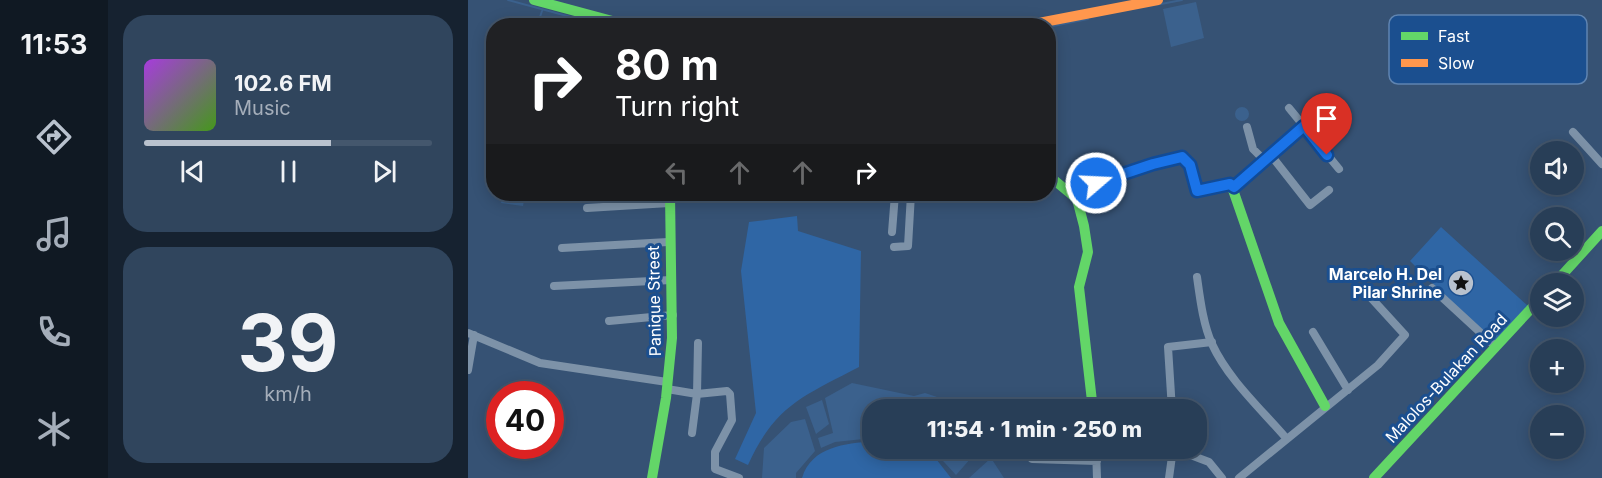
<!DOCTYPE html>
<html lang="en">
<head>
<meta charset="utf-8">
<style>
	body { margin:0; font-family:Inter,sans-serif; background:#30455d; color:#f1f3f6; height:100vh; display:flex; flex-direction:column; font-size:22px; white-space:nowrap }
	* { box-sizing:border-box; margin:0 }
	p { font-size:20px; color:#a5aeba }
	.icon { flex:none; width:33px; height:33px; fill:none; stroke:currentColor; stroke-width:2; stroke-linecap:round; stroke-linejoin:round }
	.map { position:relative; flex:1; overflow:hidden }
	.panel { display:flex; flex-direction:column; gap:15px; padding:15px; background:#162230; width:360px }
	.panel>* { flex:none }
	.hud { position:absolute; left:18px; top:18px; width:570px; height:183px; border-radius:24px; box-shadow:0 3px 15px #0003,0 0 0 2px #44576d; background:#202124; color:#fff; overflow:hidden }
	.buttons { position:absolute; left:1062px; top:141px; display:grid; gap:12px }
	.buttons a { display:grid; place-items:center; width:54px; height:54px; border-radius:50%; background:#283e57; box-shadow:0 3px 15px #0003,0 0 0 2px #44576d; font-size:30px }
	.speed { position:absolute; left:18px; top:381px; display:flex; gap:12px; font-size:30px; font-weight:700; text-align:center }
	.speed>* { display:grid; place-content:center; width:78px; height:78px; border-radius:50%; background:#283e57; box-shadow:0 3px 15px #0003,0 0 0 2px #44576d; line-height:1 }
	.speed .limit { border:9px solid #d22; background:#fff; color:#111 }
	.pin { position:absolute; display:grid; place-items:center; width:51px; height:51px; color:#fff; margin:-62px -26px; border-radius:50% 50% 50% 0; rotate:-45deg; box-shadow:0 0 6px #0007 }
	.pin .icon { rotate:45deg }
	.me { position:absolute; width:66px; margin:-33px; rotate:71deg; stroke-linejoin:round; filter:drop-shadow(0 0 4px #0008) }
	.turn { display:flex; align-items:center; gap:21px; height:126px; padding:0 30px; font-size:27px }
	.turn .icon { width:78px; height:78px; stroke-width:2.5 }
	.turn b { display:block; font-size:42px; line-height:51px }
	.lanes { display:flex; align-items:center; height:57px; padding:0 30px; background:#0003; justify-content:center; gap:30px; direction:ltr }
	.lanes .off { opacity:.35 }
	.panel .tile { flex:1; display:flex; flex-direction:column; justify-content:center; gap:9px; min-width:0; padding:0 21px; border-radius:24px; background:#30455d }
	.panel .dial { align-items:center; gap:0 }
	.dial b { font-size:78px; line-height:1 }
	.song { display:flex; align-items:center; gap:18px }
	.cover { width:72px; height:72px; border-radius:9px; background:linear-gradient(135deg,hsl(280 70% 55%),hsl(100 70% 35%)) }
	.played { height:6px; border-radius:3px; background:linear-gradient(90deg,#b9c2ce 65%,#44576d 65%) }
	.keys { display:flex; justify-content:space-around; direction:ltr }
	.trip { position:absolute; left:394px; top:399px; width:345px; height:60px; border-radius:24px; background:#283e57; box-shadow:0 3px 15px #0003,0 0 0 2px #44576d; font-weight:800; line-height:60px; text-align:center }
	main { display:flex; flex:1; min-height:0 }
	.menu { display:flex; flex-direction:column; width:108px; justify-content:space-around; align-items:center; background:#101923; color:#a5aeba }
	.menu .icon { width:42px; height:42px }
	.menu .selected { color:#b9c2ce }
	.menu b { font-size:27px; color:#f1f3f6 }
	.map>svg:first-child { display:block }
	.green { fill:#2f66a5 }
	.water { fill:#3b618d }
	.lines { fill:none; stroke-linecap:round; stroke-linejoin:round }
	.stream { stroke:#3b618d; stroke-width:2 }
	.street { stroke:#7d92a8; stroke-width:8 }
	.fast { stroke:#63d668; stroke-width:10 }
	.slow { stroke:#ff974d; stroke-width:10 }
	.route-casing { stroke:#114b97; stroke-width:15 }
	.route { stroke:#1a73e8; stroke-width:10 }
	.labels { text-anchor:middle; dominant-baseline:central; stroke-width:6; stroke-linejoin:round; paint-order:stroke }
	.poi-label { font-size:16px; font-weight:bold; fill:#fff; stroke:#1b4f8f; text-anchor:end }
	.street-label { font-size:16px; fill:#fff; stroke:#1b4f8f }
	.key { fill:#1b4f8f; stroke:#5f84b1; stroke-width:1.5 }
	.key-label { font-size:16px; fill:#fff }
</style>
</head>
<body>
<main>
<nav class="menu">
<b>11:53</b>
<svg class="icon selected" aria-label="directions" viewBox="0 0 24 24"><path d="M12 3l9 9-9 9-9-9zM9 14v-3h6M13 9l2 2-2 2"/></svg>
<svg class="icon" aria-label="music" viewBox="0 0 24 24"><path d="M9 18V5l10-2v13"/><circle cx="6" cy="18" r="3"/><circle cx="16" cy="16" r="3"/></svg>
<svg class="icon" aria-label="phone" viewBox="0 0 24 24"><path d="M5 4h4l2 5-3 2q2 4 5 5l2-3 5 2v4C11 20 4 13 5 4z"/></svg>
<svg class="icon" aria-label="climate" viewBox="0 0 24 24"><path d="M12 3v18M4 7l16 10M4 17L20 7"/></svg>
</nav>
<section class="panel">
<div class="tile">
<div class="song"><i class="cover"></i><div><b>102.6 FM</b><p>Music</p></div></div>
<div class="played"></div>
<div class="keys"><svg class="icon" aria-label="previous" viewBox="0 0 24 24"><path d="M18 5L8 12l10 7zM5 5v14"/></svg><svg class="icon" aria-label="pause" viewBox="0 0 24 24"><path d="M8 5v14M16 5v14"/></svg><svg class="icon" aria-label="next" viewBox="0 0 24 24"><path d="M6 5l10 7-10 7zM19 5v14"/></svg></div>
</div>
<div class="tile dial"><b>39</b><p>km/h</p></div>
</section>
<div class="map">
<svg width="1134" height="478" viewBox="0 0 1134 478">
	<rect width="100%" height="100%" fill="#365274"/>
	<path class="green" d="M 329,216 L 330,231 L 393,251 L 391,367 C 336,396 307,405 280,465 L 267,459 L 288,413 L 273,271 L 281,222 Z
		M 973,227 L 1060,306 L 1025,343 L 942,261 Z
		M 405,441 L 405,448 L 461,450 L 483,478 L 334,478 C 344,446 377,444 405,441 Z"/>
	<path class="water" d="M 728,2 L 736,38 L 703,47 L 695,9 Z
		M767 114a7 7 0 1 1 14 0a7 7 0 1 1-14 0Z
		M 36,194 L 76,194 L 77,197 L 57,195 L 55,206 L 33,203 Z
		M 384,383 L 446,396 L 457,393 L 505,409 L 405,410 L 405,438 L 367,442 L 353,448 L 350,438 L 365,433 L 357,398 Z
		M 354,400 L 361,424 L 348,434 L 338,407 Z
		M 337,419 L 347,451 L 328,473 L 328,478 L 294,478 L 296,448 L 323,422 Z
		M 464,449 L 511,449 L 488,475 Z
		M 523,458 L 536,478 L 501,478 Z"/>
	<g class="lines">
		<path class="stream" d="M 40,0 L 136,26
			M 693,4 L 714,0
			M 69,26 L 74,11
			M 580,27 L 620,19"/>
		<path class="street" d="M 821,108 L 871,169
			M 779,127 L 785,149 L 796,160
			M 1105,132 L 1134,164
			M 802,154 L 842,205 L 861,190
			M 766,187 L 836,126
			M 119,208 L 201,203
			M 424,232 L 427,194
			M 426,247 L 440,246 L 443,194
			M 94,248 L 200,242
			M 729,277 C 732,298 735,324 744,344 C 760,379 793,409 818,438
			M 86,286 L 203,280
			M 964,288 L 1028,347
			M 141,321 L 205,315
			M 845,332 L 880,390
			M 0,333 L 72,363 L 199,382
			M 0,370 L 6,335
			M 199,389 L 229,394 L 259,391 L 262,394 L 264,420 L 247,452 L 247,469 L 271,478
			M 704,410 L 700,347 L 744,342
			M 224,433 L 229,394 L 230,343
			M 628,448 L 629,478
			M 704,448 L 741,462 L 754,478
			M 564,459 L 629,461
			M 701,478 L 705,449
			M 771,478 L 910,365 L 937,335 L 895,289"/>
		<path class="fast" d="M 66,0 L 163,26
			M 580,175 L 609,199 L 616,226 L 620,252 L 611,287 L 625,410
			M 603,193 L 685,164 L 714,157 L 722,165 L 729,191 L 763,184 L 811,323 L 857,406
			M 1086,284 L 1134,231
			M 184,478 L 198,398 L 204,338 L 202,194
			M 906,478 L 1072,299"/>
		<path class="slow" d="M 555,26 L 690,0"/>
	</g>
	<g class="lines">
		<g class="route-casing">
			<path id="route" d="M 628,183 L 685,164 L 714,157 L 722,165 L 729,191 L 762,184 L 766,187 L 836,126 L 859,155"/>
		</g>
		<use href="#route" class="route"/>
	</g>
	<defs>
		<g id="sight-disc" transform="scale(1.35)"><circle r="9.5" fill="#b9c2ce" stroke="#1b4f8f"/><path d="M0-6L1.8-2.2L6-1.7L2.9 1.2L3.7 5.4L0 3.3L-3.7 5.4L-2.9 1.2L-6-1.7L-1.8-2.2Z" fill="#111"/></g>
	</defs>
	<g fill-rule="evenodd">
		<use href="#sight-disc" x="993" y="283"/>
	</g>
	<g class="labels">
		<g class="poi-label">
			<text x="974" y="274">Marcelo H. Del<tspan x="974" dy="18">Pilar Shrine</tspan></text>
		</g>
		<g class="street-label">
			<text transform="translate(186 301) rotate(-91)">Panique Street</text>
			<text transform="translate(978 378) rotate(-47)">Malolos-Bulakan Road</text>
		</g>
	</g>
	<rect x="921" y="15" width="198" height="69" rx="9" class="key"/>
	<rect x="933" y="32" width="27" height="8" fill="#63d668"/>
	<rect x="933" y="59" width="27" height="8" fill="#ff974d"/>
	<g class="key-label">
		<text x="970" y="42">Fast</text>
		<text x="970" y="69">Slow</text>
	</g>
</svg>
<div class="buttons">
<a><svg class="icon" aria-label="sound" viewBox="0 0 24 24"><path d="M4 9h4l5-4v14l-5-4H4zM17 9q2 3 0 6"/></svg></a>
<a><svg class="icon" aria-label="search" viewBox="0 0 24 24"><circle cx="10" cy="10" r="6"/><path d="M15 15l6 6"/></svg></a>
<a><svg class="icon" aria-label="layers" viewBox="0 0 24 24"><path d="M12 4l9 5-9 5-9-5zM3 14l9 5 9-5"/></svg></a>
<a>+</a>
<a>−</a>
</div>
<div class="speed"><div class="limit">40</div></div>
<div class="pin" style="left:859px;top:155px;background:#d93025"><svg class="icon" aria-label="arrive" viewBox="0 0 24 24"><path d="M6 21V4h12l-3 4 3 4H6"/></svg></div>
<svg class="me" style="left:628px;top:183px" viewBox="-20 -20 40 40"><circle r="17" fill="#1a73e8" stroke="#fff" stroke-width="3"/><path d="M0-11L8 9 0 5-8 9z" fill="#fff"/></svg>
<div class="trip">11:54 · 1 min · 250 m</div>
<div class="hud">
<div class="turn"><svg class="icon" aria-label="right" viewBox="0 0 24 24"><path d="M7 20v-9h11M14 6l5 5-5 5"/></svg><div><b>80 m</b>Turn right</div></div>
<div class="lanes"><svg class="icon off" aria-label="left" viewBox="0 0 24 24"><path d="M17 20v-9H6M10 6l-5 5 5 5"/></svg><svg class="icon off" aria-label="ahead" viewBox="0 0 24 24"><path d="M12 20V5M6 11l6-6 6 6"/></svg><svg class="icon off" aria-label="ahead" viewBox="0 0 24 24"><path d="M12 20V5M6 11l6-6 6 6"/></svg><svg class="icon" aria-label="right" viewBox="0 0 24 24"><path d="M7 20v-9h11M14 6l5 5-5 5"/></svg></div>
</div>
</div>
</main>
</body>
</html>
